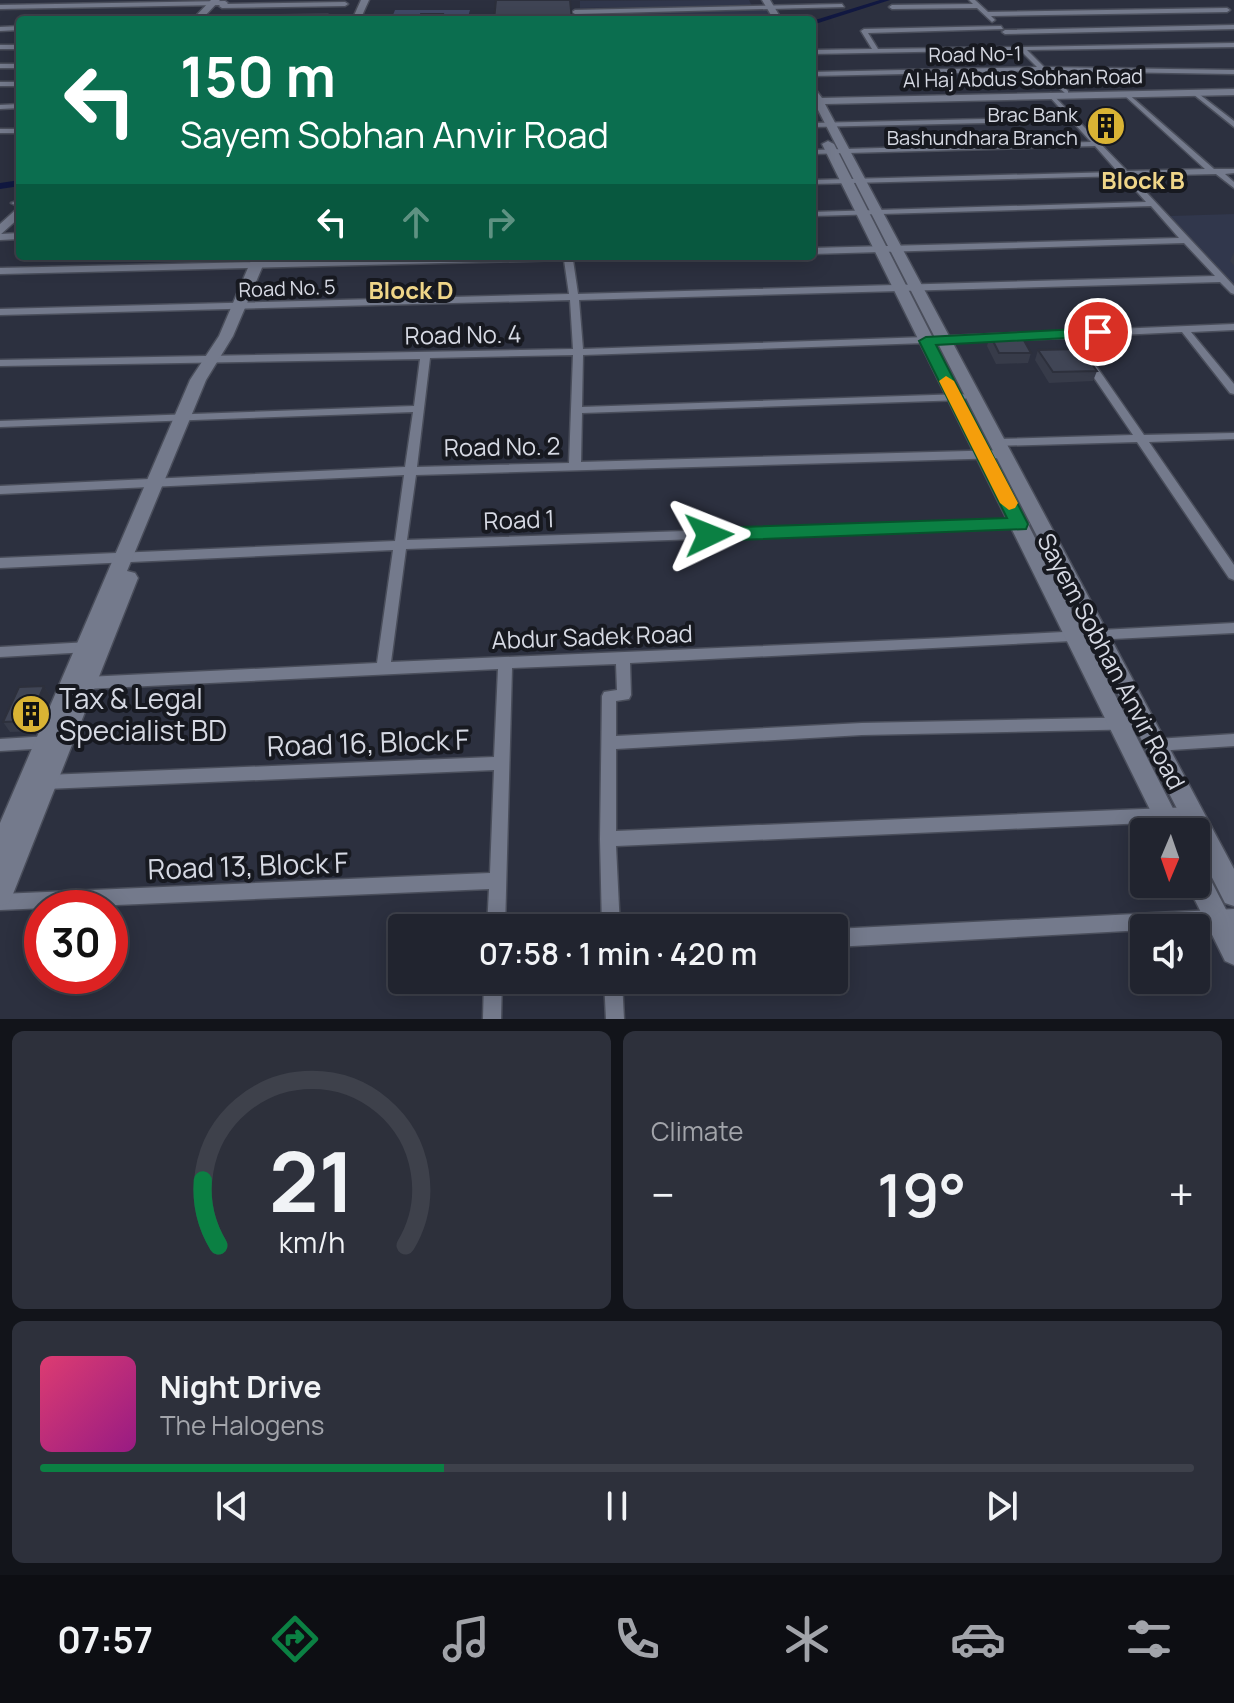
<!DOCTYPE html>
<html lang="en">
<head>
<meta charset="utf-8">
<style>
	body { margin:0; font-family:Manrope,sans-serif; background:#2d303b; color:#f1f3f6; height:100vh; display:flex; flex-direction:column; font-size:30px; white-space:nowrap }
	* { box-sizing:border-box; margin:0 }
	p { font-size:26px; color:#a2a4aa }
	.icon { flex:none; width:44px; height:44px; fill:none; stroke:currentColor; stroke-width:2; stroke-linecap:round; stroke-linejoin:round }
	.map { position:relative; height:1019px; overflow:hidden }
	.drawer { display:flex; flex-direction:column; gap:12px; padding:12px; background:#12141a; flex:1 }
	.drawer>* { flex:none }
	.banner { position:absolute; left:16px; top:16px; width:800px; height:244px; border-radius:8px; box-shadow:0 4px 20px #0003,0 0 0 2px #3e414b; background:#0b6e4f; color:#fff; overflow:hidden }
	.needle { width:52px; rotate:182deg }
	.tools { position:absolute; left:1130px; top:818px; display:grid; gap:16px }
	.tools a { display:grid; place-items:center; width:80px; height:80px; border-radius:8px; background:#21242f; box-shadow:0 4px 20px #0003,0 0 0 2px #3e414b; font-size:40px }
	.speed { position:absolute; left:24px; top:890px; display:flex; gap:16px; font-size:40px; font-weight:700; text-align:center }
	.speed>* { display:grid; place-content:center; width:104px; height:104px; border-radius:50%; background:#21242f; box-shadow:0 4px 20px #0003,0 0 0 2px #3e414b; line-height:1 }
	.speed .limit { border:12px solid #d22; background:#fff; color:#111 }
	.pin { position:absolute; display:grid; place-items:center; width:68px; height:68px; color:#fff; margin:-34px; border:4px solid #fff; border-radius:50%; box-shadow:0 2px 8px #0007 }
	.me { position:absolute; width:88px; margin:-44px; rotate:88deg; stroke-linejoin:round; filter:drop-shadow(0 0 6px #0008) }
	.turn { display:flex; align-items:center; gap:28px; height:168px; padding:0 32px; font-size:36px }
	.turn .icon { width:104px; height:104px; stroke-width:2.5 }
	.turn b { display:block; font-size:56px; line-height:68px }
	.lanes { display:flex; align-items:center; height:76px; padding:0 32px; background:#0003; justify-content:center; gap:40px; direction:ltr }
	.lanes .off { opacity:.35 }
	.big { font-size:60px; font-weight:600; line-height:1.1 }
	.drawer .card { flex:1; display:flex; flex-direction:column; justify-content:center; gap:12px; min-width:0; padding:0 28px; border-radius:12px; background:#2d303b }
	.drawer .dial { align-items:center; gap:0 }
	.dial svg { height:208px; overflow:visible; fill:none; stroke:#3e414b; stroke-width:7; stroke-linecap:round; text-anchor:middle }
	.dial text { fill:#f1f3f6; stroke:none }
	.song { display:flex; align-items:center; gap:24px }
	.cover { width:96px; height:96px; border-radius:12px; background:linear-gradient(135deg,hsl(340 70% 55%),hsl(310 70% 35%)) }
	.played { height:8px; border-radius:4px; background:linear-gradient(90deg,#0b8043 35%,#3e414b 35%) }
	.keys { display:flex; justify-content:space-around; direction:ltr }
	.heat { display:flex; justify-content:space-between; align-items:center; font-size:44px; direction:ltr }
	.drawer .tiles { flex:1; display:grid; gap:12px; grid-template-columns:1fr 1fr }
	.card:last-child { grid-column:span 2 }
	.trip { position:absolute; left:388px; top:914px; width:460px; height:80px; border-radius:8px; background:#21242f; box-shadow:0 4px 20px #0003,0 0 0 2px #3e414b; font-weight:600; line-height:80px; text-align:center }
	.tab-bar { display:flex; height:128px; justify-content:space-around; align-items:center; background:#0d0e13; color:#a2a4aa }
	.tab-bar .icon { width:56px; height:56px }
	.tab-bar .on { color:#0b8043 }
	.tab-bar b { font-size:36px; color:#f1f3f6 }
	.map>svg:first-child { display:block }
	.built { fill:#31374c }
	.green { fill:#414a68 }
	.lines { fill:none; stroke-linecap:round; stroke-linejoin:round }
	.canal { fill:#111841; fill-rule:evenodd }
	.street-casing { stroke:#4a4e5b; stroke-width:3 }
	.secondary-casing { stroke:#4a4e5b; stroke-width:3 }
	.street { fill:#747a8c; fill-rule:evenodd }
	.secondary { fill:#747a8c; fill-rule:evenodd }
	.wall { fill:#373b49 }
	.shaded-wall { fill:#2d303c }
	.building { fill:#404555; stroke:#2d303c; stroke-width:2 }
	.route { fill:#0b8043; stroke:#07532c; stroke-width:2 }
	.slow { fill:#f59e0b }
	.labels { text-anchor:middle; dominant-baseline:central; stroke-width:8; stroke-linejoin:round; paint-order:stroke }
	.far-street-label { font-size:20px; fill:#d6d9e3; stroke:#171920 }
	.far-poi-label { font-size:20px; fill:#d6d9e3; stroke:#171920; text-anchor:end }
	.far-quarter-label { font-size:24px; font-weight:bold; fill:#efd588; stroke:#171920 }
	.street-label { font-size:24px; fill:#d6d9e3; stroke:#171920 }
	.near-poi-label { font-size:28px; fill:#d6d9e3; stroke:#171920; text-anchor:start }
	.near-street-label { font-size:28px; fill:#d6d9e3; stroke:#171920 }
</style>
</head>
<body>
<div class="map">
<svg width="1234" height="1019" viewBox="0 0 1234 1019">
	<rect width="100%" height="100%" fill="#2c303f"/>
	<path class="built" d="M 749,0 L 752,6 L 580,8 L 580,1 Z
		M 769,9 L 776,20 L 576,20 L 575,12 Z
		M 1234,214 L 1234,284 L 1170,216 Z"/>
	<path class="green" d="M 395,10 L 470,10 L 467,20 L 391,20 Z"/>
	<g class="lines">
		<path class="canal" d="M 880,0 L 890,0 L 812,25 L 812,21 Z
			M 20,180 L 20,186 L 0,189 L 0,183 Z"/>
		<g class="street-casing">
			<path id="street" d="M 969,0 L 975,0 L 988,12 L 1227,8 L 1230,10 L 1227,12 L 991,16 L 995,20 L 992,22 L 977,8 L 892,9 L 889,7 L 892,5 L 973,4 Z
				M 225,1 L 228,3 L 227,4 L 345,2 L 348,4 L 345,6 L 222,8 L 219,6 L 220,5 L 0,9 L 0,5 Z
				M 842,4 L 844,7 L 575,14 L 572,12 L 575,10 Z
				M 328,15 L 330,18 L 211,20 L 208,18 L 211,16 Z
				M 1234,25 L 1234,29 L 1005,34 L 1002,32 L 1005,30 Z
				M 20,26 L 20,30 L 0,31 L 0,27 Z
				M 1001,26 L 1003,29 L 868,33 L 878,49 L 1017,47 L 1020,45 L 1023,47 L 1234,43 L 1234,47 L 1027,50 L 1044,67 L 1234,70 L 1234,74 L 1048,71 L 1068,91 L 1068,93 L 1066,94 L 1041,71 L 812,76 L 812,72 L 1037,67 L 1020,50 L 812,54 L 812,50 L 872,49 L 861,31 L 864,29 Z
				M 0,45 L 20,45 L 20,49 L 0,49 Z
				M 0,64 L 20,64 L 20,68 L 0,68 Z
				M 0,82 L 20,82 L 20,86 L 0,86 Z
				M 1195,91 L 1234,121 L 1234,127 L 1193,94 L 1192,93 Z
				M 1051,93 L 1127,171 L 1205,169 L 1124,95 L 1124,93 L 1126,92 L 1214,169 L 1234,169 L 1234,173 L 1225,174 L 1234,182 L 1234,188 L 1216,174 L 1131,176 L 1234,286 L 1234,294 L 1231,293 L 1220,282 L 579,300 L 583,349 L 926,337 L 1234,324 L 1234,330 L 1191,332 L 1234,384 L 1234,394 L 1230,393 L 1182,332 L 1076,337 L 1144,435 L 1234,433 L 1234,439 L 1149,442 L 1234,565 L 1234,580 L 1229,578 L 1137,442 L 994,446 L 992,443 L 998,439 L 1133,435 L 1067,338 L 583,355 L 582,407 L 963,394 L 968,397 L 963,400 L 582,413 L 581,462 L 1004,450 L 1010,454 L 1004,458 L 416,475 L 407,540 L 1024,520 L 1030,524 L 1024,528 L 406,549 L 391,662 L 947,638 L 1234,623 L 1234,633 L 630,663 L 631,695 L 629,699 L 616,701 L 616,736 L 862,723 L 1145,717 L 1150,719 L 1152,723 L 1150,727 L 1145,729 L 862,735 L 616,749 L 616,831 L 1192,807 L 1198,809 L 1200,814 L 1198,819 L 1192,821 L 616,846 L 620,928 L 602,928 L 600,839 L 602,696 L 604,692 L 617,690 L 616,664 L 512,668 L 505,928 L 487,928 L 489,889 L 0,910 L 0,894 L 490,873 L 494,770 L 46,789 L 41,787 L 38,782 L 41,777 L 46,775 L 494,757 L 498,669 L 86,689 L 81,687 L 79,683 L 81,679 L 86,677 L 377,663 L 393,550 L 0,568 L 0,558 L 395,541 L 404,475 L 0,494 L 0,486 L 405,467 L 413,412 L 0,427 L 0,421 L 414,406 L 420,359 L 0,366 L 0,360 L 573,349 L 570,300 L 0,315 L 0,309 L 569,294 L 564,260 L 0,274 L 0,268 L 515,256 L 629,256 L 625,259 L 573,260 L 578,294 L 1215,276 L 1184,243 L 812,254 L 812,248 L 1179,238 L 1151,206 L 812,216 L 812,212 L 1146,202 L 1123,176 L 812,184 L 812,180 L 1118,172 L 1095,146 L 812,154 L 812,150 L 1091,142 L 1072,121 L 812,127 L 812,123 L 1068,117 L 1048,95 ZM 573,355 L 569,463 L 417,467 L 430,358 Z
				M 20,104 L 20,108 L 0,109 L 0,105 Z
				M 0,129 L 20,129 L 20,133 L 0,133 Z
				M 20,200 L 20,204 L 15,205 L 11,203 Z
				M 20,233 L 20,239 L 0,240 L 0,234 Z
				M 89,642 L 94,643 L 96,647 L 94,651 L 89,652 L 0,657 L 0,647 Z
				M 1234,734 L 1234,746 L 1156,751 L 1151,750 L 1149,745 L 1151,740 L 1156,739 Z
				M 49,736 L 54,738 L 56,742 L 54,746 L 49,748 L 0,751 L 0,739 Z
				M 1234,909 L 1234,925 L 1144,928 L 1144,930 L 834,947 L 834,929 Z
				M 484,980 L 502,980 L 501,1019 L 483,1019 Z
				M 604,980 L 622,980 L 624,1019 L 606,1019 Z"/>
		</g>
		<g class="secondary-casing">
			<path id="secondary" d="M 211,0 L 220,0 L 201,20 L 192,20 Z
				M 361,0 L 369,0 L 360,20 L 352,20 Z
				M 762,0 L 770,0 L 782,20 L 774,20 Z
				M 812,85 L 822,98 L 1234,89 L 1234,95 L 825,104 L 1234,869 L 1234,906 L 1225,903 L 1196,846 L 1196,832 L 1189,832 L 815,104 L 812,104 Z
				M 828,141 L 834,144 L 1185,832 L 1161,832 L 822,144 Z
				M 20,206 L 20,217 L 0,235 L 0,224 Z
				M 253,256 L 267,256 L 233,336 L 206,380 L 127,571 L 135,573 L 138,578 L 13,894 L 9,903 L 0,906 L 0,823 L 190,380 L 219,336 Z
				M 1196,865 L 1205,869 L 1234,925 L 1234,965 L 1225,961 L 1187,884 L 1196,884 Z"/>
		</g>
		<use href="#street" class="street"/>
		<use href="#secondary" class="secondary"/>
	</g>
	<path class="wall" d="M 1234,252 L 1234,266 L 1230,261 Z
		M 990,335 L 1031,353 L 1028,363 L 996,364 L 987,346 Z
		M 1038,350 L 1097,371 L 1093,381 L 1049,383 L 1035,360 Z
		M 44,686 L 51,697 L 36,731 L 10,732 L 3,722 Z"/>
	<path class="shaded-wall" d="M 44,686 L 51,697 L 36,731 L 29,721 Z"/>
	<path class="building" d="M 496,0 L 570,0 L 572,20 L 494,20 Z
		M 421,14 L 443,14 L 442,20 L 419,20 Z
		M 990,335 L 1021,335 L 1031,353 L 999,353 Z
		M 1081,349 L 1097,371 L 1053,372 L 1038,350 Z
		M 44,686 L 29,721 L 3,722 L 19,687 Z"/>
	<path class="route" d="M 1098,328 L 1103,329 L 1103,336 L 936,345 L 1028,524 L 1026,529 L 709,541 L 700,535 L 709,528 L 1007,518 L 919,341 L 926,337 Z"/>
	<path class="slow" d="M 946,376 L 954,381 L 1018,503 L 1015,508 L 1009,510 L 1000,503 L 939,381 Z"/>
	<defs>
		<g id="building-disc" transform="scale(2)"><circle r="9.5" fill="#d9b334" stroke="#171920"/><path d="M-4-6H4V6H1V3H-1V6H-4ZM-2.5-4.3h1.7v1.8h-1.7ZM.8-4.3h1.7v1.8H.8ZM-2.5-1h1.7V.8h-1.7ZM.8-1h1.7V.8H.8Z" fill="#111"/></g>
	</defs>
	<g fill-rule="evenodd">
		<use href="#building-disc" x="1106" y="126"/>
		<use href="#building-disc" x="31" y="714"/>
	</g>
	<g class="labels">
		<g class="far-street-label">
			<text transform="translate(975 54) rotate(-1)">Road No-1</text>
			<text transform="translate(1023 78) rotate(-1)">Al Haj Abdus Sobhan Road</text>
			<text transform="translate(287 288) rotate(-2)">Road No. 5</text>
		</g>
		<g class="far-poi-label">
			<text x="1078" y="114">Brac Bank<tspan x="1078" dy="23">Bashundhara Branch</tspan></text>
		</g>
		<g class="far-quarter-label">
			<text x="1143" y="179">Block B</text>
			<text x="411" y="289">Block D</text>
		</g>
		<g class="street-label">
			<text transform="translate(463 334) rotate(-1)">Road No. 4</text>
			<text transform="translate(502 446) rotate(-1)">Road No. 2</text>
			<text transform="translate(519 519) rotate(-2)">Road 1</text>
			<text transform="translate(592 636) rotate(-2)">Abdur Sadek Road</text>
			<text transform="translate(1112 661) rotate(62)">Sayem Sobhan Anvir Road</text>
		</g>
		<g class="near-poi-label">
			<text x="59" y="698">Tax &amp; Legal<tspan x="59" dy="32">Specialist BD</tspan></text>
		</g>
		<g class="near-street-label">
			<text transform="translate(368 742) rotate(-2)">Road 16, Block F</text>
			<text transform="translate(248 865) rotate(-2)">Road 13, Block F</text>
		</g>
	</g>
</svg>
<div class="tools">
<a><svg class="needle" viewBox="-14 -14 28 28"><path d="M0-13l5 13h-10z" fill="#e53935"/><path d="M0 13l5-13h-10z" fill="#a2a4aa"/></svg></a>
<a><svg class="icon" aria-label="sound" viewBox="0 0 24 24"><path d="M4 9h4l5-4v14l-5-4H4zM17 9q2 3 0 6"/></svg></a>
</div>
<div class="speed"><div class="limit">30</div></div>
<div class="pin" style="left:1098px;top:332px;background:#d93025"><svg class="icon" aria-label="arrive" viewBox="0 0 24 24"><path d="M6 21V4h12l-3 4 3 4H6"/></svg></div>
<svg class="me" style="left:709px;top:535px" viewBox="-20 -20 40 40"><path d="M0-17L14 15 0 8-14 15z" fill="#0b8043" stroke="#fff" stroke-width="4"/></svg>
<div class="trip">07:58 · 1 min · 420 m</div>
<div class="banner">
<div class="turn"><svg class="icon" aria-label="left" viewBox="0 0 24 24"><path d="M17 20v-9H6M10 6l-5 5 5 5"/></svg><div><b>150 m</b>Sayem Sobhan Anvir Road</div></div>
<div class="lanes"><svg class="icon" aria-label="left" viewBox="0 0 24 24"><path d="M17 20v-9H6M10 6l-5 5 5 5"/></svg><svg class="icon off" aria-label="ahead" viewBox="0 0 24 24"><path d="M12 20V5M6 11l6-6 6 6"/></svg><svg class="icon off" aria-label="right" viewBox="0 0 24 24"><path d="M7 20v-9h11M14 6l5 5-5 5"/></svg></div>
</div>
</div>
<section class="drawer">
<div class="tiles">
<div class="card dial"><svg viewBox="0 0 100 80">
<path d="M14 69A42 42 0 1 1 86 69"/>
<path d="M14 69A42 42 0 0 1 8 44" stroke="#0b8043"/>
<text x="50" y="56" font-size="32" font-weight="700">21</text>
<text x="50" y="72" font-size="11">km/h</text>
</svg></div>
<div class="card"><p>Climate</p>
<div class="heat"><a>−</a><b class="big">19°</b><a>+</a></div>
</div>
<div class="card">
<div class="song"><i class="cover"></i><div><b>Night Drive</b><p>The Halogens</p></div></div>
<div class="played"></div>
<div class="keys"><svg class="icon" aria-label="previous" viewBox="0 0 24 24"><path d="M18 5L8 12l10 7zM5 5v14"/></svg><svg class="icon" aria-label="pause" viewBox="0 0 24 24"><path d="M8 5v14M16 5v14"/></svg><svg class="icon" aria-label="next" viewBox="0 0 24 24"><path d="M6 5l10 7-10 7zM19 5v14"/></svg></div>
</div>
</div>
</section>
<nav class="tab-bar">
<b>07:57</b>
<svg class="icon on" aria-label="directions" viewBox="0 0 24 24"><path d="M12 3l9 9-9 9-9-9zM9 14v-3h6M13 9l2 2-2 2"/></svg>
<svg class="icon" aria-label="music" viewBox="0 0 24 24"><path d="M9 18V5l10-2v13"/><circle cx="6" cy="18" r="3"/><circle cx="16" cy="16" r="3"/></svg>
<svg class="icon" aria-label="phone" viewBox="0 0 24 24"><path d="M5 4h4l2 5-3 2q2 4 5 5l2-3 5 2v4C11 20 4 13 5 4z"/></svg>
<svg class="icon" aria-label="climate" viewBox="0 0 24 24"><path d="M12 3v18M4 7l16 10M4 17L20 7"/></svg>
<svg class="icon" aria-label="car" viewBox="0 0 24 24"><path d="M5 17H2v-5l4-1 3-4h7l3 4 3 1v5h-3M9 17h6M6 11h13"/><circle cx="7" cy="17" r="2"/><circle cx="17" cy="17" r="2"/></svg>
<svg class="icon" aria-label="filters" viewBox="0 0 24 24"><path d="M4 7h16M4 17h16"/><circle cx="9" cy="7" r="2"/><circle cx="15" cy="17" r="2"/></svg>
</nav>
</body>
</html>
